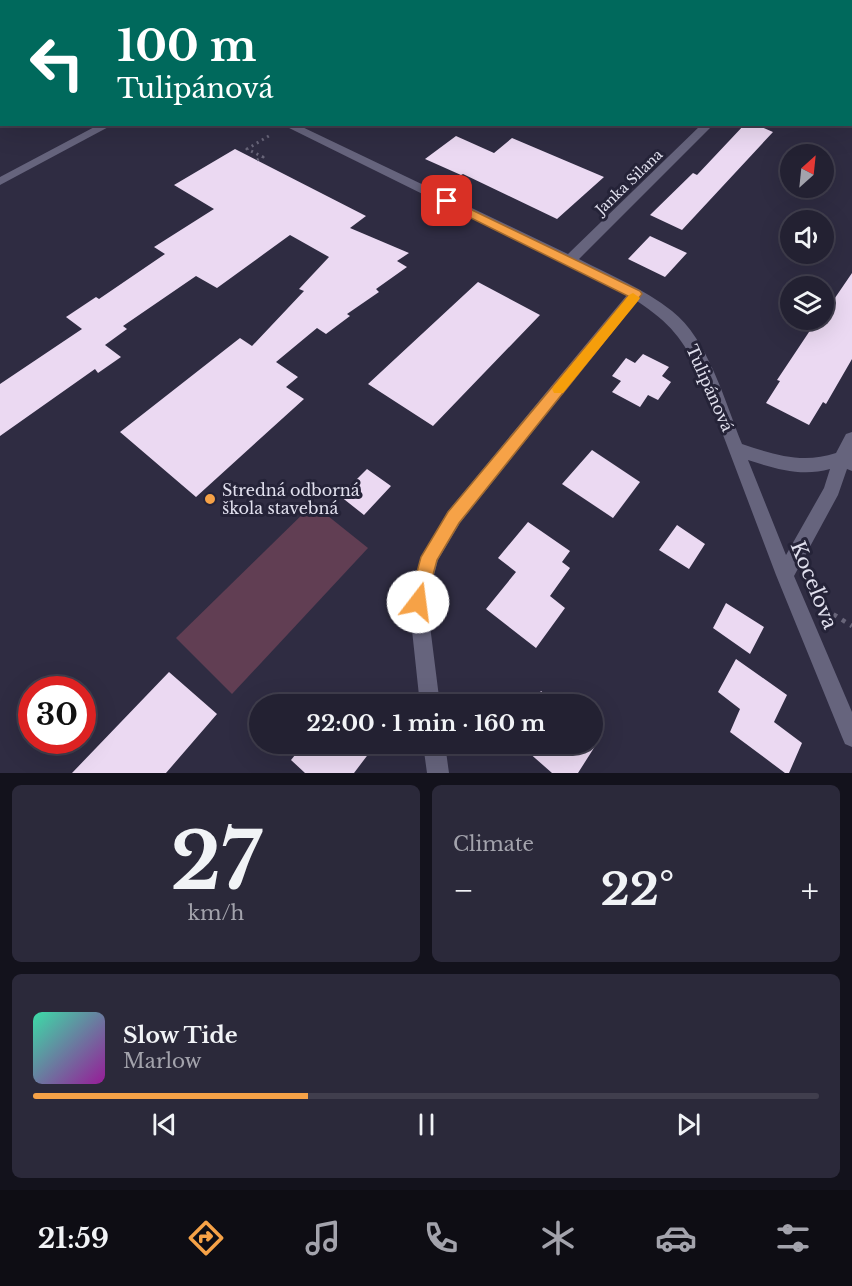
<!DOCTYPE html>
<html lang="en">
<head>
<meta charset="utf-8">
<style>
	body { margin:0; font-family:"Libre Baskerville",serif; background:#2b293a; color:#f1f3f6; height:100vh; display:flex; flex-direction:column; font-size:22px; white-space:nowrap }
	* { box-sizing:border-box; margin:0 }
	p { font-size:20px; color:#a3a3ac }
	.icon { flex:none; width:33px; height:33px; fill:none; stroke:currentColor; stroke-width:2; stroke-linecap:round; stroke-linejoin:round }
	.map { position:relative; height:773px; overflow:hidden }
	.side { display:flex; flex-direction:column; gap:12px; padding:12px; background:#13121c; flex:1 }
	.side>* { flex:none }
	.banner { position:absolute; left:0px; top:0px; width:852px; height:126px; box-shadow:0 6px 24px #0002,0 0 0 2px #403e4d; background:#00695c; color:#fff; overflow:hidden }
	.needle { width:39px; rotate:27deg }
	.controls { position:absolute; left:780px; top:144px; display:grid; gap:12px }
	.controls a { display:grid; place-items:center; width:54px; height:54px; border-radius:50%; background:#232132; box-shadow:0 6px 24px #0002,0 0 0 2px #403e4d; font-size:30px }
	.speed { position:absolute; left:18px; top:676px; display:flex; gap:12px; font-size:30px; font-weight:700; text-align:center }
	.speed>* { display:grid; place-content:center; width:78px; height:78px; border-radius:50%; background:#232132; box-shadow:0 6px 24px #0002,0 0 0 2px #403e4d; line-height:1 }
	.speed .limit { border:9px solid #d22; background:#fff; color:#111 }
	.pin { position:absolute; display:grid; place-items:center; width:51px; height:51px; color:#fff; margin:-26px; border-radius:12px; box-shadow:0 3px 9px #0006 }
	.me { position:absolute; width:66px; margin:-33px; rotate:15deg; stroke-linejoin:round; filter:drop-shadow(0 0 4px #0008) }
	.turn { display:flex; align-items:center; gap:21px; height:126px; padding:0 18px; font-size:27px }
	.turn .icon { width:78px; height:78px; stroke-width:2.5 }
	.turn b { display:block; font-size:42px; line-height:51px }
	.big { font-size:45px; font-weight:700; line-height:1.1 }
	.side .widget { flex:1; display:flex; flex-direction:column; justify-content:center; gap:9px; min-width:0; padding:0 21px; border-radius:9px; background:#2b293a }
	.side .dial { align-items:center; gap:0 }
	.dial b { font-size:78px; line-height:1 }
	.song { display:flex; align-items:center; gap:18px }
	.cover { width:72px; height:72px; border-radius:9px; background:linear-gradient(135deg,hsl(160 70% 55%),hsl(300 70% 35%)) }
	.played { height:6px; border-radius:3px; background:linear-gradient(90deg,#f6a247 35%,#403e4d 35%) }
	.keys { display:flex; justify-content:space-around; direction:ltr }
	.heat { display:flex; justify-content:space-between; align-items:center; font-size:33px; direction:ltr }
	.side .tiles { flex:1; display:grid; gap:12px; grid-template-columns:1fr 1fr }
	.widget:last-child { grid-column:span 2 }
	.trip { position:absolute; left:249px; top:694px; width:354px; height:60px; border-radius:30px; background:#232132; box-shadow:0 6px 24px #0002,0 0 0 2px #403e4d; font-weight:700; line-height:60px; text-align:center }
	.tab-bar { display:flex; height:96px; justify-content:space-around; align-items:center; background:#0e0d14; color:#a3a3ac }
	.tab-bar .icon { width:42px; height:42px }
	.tab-bar .on { color:#f6a247 }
	.tab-bar b { font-size:27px; color:#f1f3f6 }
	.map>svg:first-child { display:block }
	.green { fill:#613e53 }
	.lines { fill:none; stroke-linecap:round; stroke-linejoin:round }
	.stream { fill:#57839d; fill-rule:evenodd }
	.building { fill:#ebd9f2 }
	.path-far2 { stroke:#686579; stroke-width:2; stroke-dasharray:2 3; stroke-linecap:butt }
	.path-far1 { stroke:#686579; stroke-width:3; stroke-dasharray:2 4; stroke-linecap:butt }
	.path { stroke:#686579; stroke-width:4.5; stroke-dasharray:4 6; stroke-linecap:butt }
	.minor { fill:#66647d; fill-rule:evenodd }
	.route { fill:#f6a247; stroke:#a0692e; stroke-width:1.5 }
	.slow { fill:#f59e0b }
	.poi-dot { fill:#f6a247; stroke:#252338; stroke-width:2 }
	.labels { text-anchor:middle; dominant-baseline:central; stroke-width:6; stroke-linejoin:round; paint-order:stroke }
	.far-street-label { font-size:14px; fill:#e1e0ee; stroke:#252338 }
	.street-label { font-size:16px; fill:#e1e0ee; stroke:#252338 }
	.poi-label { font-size:16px; fill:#e1e0ee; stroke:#252338; text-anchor:start }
	.near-street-label { font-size:20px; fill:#e1e0ee; stroke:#252338 }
</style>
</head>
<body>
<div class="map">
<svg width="852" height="773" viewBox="0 0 852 773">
	<rect width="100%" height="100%" fill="#2f2c42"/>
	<path class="green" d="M 313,504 L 368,548 L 232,694 L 176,638 Z"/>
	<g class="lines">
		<path class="stream" d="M 26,0 L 34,0 L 32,2 L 23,2 Z
			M 0,5 L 2,5 L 2,8 L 0,9 Z"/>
	</g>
	<path class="building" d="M 745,124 L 754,124 L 773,132 L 682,230 L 650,215 L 693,173 L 697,175 Z
		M 456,136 L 494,153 L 512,138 L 604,177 L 557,219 L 463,174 L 461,175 L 425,159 Z
		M 235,149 L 366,216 L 350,228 L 409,253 L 397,261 L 407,267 L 376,289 L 379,292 L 347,314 L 350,316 L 326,334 L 317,328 L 276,362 L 298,377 L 286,387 L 304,399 L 196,497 L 120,432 L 240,338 L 252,346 L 304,291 L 299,289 L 329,257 L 290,235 L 217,288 L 196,276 L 123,326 L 127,329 L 105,345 L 121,357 L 98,373 L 95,369 L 0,436 L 0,384 L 82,329 L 66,317 L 96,297 L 99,299 L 165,254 L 154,247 L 214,209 L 174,185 Z
		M 650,236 L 687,253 L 665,277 L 628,259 Z
		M 852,273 L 852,359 L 826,404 L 823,402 L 809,425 L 766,403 L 780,381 L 777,380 L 817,320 L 824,320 L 824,314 Z
		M 478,282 L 540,315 L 433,426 L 368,384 Z
		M 643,354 L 669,367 L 662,376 L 671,382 L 658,400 L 648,395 L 640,407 L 612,392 L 621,381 L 612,376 L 626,358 L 635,363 Z
		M 592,450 L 640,482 L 613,518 L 562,484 Z
		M 367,469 L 391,486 L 364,515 L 340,496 Z
		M 528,522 L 570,551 L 562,562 L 570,568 L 550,596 L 565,608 L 536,648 L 486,609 L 516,572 L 498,558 Z
		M 677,525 L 705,544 L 689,569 L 659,550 Z
		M 726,603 L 764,627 L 750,654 L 713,628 Z
		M 736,659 L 787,695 L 774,722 L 802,743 L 789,773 L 785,773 L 730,732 L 740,709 L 718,692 Z
		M 169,672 L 217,714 L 166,773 L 72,773 Z
		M 541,691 L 555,703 L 560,705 L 531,705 Z
		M 592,734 L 599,740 L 578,773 L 552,773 L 519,744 L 592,744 Z
		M 304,744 L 376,744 L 354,773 L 305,773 L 291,760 Z"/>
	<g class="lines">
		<path class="path-far2" d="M 10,2 L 17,0
			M 224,2 L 227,0"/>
		<path class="path-far1" d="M 257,160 L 263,157 L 247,149 L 272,134"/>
		<path class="path" d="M 825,609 L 852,626"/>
		<path class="minor" d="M 248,0 L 257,0 L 247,2 Z
			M 344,0 L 352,0 L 352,2 L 344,2 Z
			M 566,0 L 577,0 L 565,2 Z
			M 832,0 L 840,0 L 831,2 Z
			M 0,70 L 2,70 L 2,76 L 0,76 Z
			M 100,124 L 114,124 L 0,185 L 0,177 Z
			M 281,124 L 296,124 L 568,254 L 702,124 L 714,124 L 579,259 C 610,275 644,289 672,311 C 708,339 725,402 742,444 C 775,455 803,464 836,453 L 846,434 L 852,432 L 852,471 L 847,469 L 838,495 L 794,576 L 852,712 L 852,747 L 845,744 L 842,737 L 776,575 L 700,374 C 682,338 671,324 637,301 L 460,523 L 438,560 L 427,602 L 440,705 L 420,705 L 409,602 L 421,557 L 448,511 L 627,295 ZM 748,460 C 776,469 802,477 830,469 L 824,488 L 786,555 Z
			M 423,744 L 445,744 L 449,773 L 427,773 Z"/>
	</g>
	<path class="route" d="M 447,198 L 640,291 L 642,294 L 459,523 L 437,560 L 424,608 L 418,611 L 412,608 L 409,602 L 421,557 L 448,512 L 628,296 L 443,204 L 443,199 Z"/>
	<path class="slow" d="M 633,293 L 640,298 L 638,301 L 563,393 L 554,393 L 552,389 L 554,386 L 629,295 Z"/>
	<circle class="poi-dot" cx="210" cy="499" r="6"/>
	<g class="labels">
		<g class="far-street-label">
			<text transform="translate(629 182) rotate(-44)">Janka Silana</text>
		</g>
		<g class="street-label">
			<text transform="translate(710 388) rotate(66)">Tulipánová</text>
		</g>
		<g class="poi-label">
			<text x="222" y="490">Stredná odborná<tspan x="222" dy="18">škola stavebná</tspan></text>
		</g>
		<g class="near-street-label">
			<text transform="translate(814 585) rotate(68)">Koceľova</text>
		</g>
	</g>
</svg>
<div class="controls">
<a><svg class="needle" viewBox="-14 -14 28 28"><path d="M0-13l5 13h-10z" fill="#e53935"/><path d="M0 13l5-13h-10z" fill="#a3a3ac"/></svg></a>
<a><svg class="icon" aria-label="sound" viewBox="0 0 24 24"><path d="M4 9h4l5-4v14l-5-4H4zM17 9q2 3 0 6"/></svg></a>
<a><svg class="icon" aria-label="layers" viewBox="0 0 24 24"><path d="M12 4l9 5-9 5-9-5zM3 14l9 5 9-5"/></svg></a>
</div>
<div class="speed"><div class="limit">30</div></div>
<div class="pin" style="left:447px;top:201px;background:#d93025"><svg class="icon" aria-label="arrive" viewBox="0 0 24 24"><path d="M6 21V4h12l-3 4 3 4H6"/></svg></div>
<svg class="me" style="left:418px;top:602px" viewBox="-20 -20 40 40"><circle r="19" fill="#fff"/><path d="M0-13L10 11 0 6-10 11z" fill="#f6a247"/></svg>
<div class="trip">22:00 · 1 min · 160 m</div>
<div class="banner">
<div class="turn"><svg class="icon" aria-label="left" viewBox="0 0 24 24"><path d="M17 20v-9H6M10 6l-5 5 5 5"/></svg><div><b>100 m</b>Tulipánová</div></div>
</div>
</div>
<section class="side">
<div class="tiles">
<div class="widget dial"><b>27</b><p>km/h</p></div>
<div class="widget"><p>Climate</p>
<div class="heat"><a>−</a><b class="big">22°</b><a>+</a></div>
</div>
<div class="widget">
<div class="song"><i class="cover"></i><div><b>Slow Tide</b><p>Marlow</p></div></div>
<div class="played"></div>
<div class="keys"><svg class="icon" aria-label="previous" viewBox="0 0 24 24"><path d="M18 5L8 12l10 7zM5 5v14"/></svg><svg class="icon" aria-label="pause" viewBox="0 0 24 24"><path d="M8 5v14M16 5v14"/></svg><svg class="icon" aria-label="next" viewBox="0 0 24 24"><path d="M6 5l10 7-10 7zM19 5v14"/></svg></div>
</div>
</div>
</section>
<nav class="tab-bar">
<b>21:59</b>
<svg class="icon on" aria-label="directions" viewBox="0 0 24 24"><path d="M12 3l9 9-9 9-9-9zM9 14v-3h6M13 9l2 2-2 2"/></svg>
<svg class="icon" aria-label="music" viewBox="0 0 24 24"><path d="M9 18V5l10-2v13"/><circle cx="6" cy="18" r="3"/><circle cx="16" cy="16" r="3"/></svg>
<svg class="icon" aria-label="phone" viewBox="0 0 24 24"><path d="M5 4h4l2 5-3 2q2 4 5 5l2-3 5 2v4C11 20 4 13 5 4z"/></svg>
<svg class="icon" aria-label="climate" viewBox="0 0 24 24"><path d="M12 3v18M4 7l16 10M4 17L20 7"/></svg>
<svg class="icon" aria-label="car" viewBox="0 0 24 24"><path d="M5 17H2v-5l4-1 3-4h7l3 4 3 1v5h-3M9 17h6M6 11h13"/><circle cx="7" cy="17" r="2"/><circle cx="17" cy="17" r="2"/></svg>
<svg class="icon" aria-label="filters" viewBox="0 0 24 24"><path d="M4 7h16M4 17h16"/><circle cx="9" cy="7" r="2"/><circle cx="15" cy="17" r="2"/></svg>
</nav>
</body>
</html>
